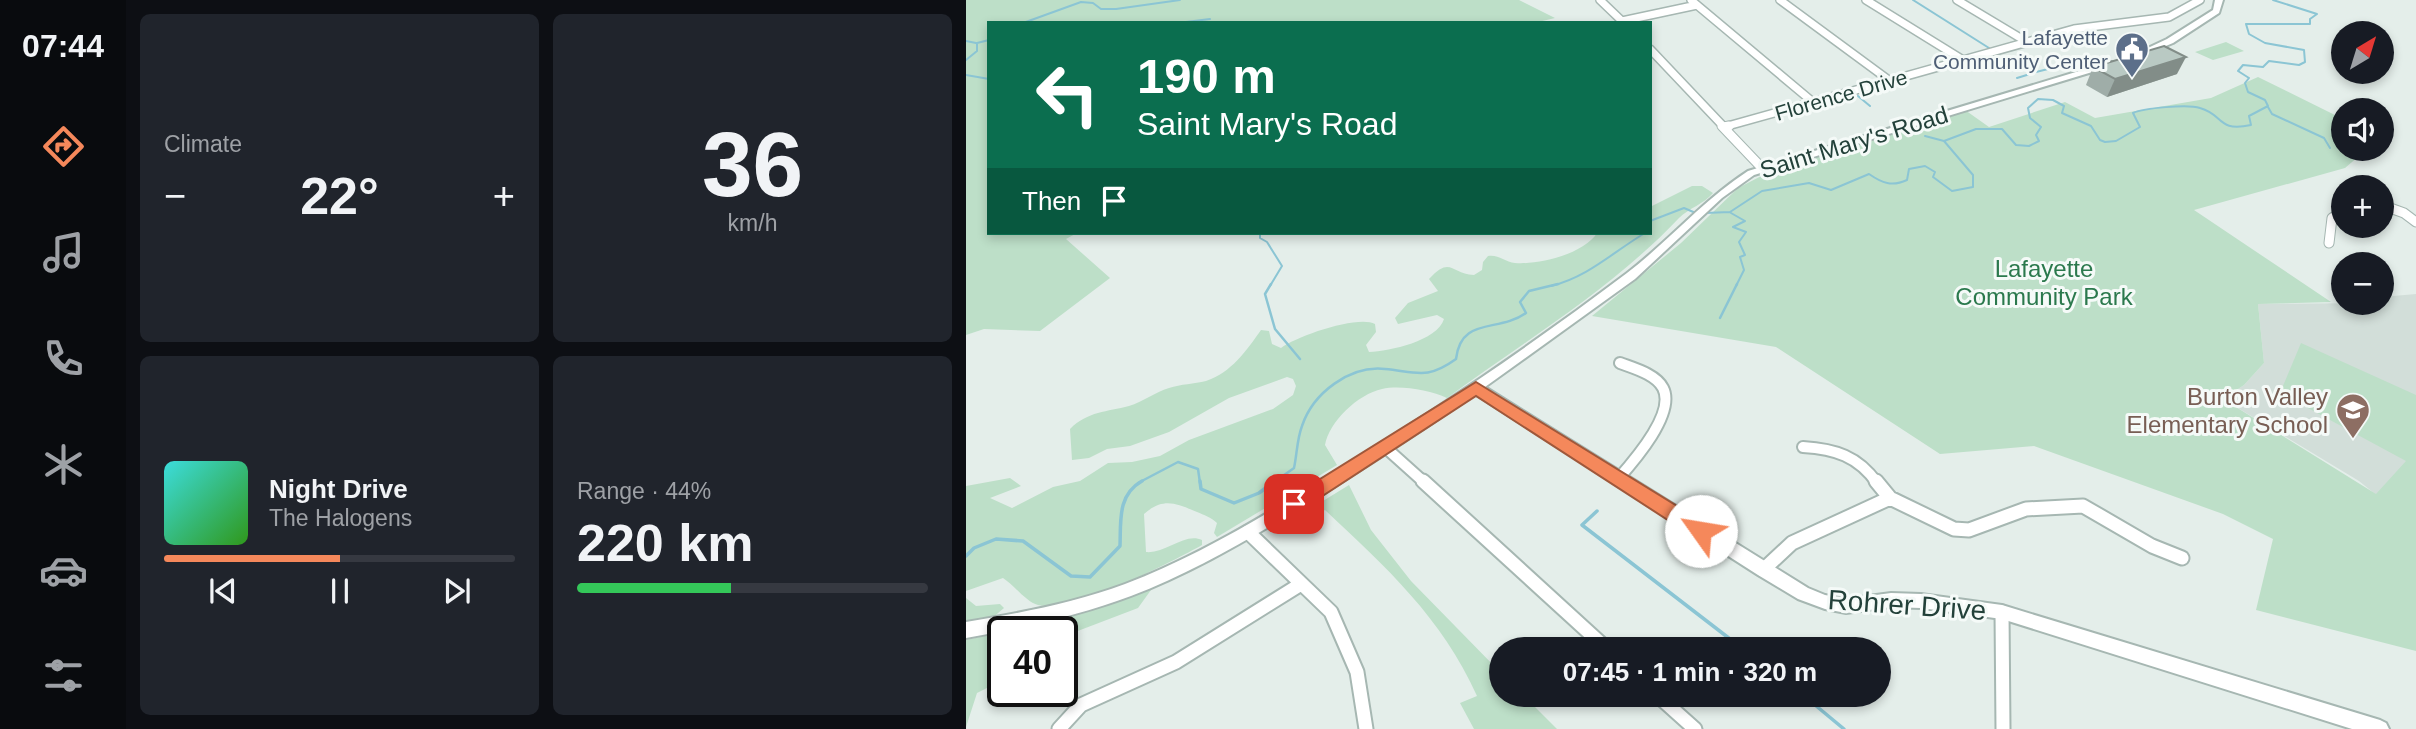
<!DOCTYPE html>
<html lang="en">
<head>
<meta charset="utf-8">
<style>
	body { margin:0; font-family:Helvetica,sans-serif; background:#20242c; color:#f1f3f6; height:100vh; display:flex; flex-direction:column; font-size:26px; white-space:nowrap }
	* { box-sizing:border-box; margin:0 }
	p { font-size:23px; color:#9ea1a6 }
	.icon { flex:none; width:38px; height:38px; fill:none; stroke:currentColor; stroke-width:2; stroke-linecap:round; stroke-linejoin:round }
	.map { position:relative; flex:1; overflow:hidden }
	.sheet { display:flex; flex-direction:column; gap:14px; padding:14px; background:#0d0f14; width:840px }
	.sheet>* { flex:none }
	.guide { position:absolute; left:21px; top:21px; width:665px; height:214px; border-radius:0px; box-shadow:0 4px 10px #0003; background:#0b6e4f; color:#fff; overflow:hidden }
	.needle { width:46px; rotate:38deg }
	.fabs { position:absolute; left:1365px; top:21px; display:grid; gap:14px }
	.fabs a { display:grid; place-items:center; width:63px; height:63px; border-radius:50%; background:#171b24; box-shadow:0 4px 10px #0003; font-size:35px }
	.speed { position:absolute; left:21px; top:616px; display:flex; gap:14px; font-size:35px; font-weight:700; text-align:center }
	.speed>* { display:grid; place-content:center; width:91px; height:91px; border-radius:50%; background:#171b24; box-shadow:0 4px 10px #0003; line-height:1 }
	.speed .limit { border:4px solid #111; border-radius:10px; background:#fff; color:#111 }
	.pin { position:absolute; display:grid; place-items:center; width:60px; height:60px; color:#fff; margin:-30px; border-radius:14px; box-shadow:0 4px 10px #0006 }
	.me { position:absolute; width:77px; margin:-38px; rotate:302deg; stroke-linejoin:round; filter:drop-shadow(0 0 5px #0008) }
	.turn { display:flex; align-items:center; gap:24px; height:147px; padding:0 35px; font-size:32px }
	.turn .icon { width:91px; height:91px; stroke-width:2.5 }
	.turn b { display:block; font-size:49px; line-height:60px }
	.then { display:flex; align-items:center; height:66px; padding:0 35px; background:#0003; gap:14px; font-size:26px }
	.big { font-size:52px; font-weight:700; line-height:1.1 }
	.sheet .tile { flex:1; display:flex; flex-direction:column; justify-content:center; gap:10px; min-width:0; padding:0 24px; border-radius:10px; background:#20242c }
	.sheet .dial { align-items:center; gap:0 }
	.dial b { font-size:91px; line-height:1 }
	.song { display:flex; align-items:center; gap:21px }
	.cover { width:84px; height:84px; border-radius:10px; background:linear-gradient(135deg,hsl(180 70% 55%),hsl(110 70% 35%)) }
	.played { height:7px; border-radius:4px; background:linear-gradient(90deg,#f5885b 50%,#363941 50%) }
	.keys { display:flex; justify-content:space-around; direction:ltr }
	.heat { display:flex; justify-content:space-between; align-items:center; font-size:38px; direction:ltr }
	.charge { height:10px; border-radius:5px; background:linear-gradient(90deg,#34c759 44%,#363941 0) }
	.sheet .tiles { flex:1; display:grid; gap:14px; grid-template-columns:repeat(2,1fr) }
	.trip { position:absolute; left:523px; top:637px; width:402px; height:70px; border-radius:35px; background:#171b24; box-shadow:0 4px 10px #0003; font-weight:700; line-height:70px; text-align:center }
	main { display:flex; flex:1; min-height:0 }
	.tab-bar { display:flex; flex-direction:column; width:126px; justify-content:space-around; align-items:center; background:#090b0e; color:#9ea1a6 }
	.tab-bar .icon { width:49px; height:49px }
	.tab-bar .selected { color:#f5885b }
	.tab-bar b { font-size:32px; color:#f1f3f6 }
	.map>svg:first-child { display:block }
	.built { fill:#d2ded9 }
	.green { fill:#bddfc8 }
	.lines { fill:none; stroke-linecap:round; stroke-linejoin:round }
	.stream-far2 { stroke:#8bc5d4; stroke-width:2 }
	.stream-far1 { stroke:#8bc5d4; stroke-width:2.5 }
	.stream { stroke:#8bc5d4; stroke-width:3.5 }
	.minor-far3-casing { stroke:#a6b7b2; stroke-width:10 }
	.minor-far2-casing { stroke:#a6b7b2; stroke-width:11 }
	.minor-far1-casing { stroke:#a6b7b2; stroke-width:14 }
	.minor-casing { stroke:#a6b7b2; stroke-width:17 }
	.tertiary-casing { stroke:#a6b7b2; stroke-width:4 }
	.minor-far3 { stroke:#fff; stroke-width:7 }
	.minor-far2 { stroke:#fff; stroke-width:9 }
	.minor-far1 { stroke:#fff; stroke-width:10 }
	.minor { stroke:#fff; stroke-width:13 }
	.tertiary { fill:#fff; fill-rule:evenodd }
	.wall { fill:#9fada8 }
	.shaded-wall { fill:#828d88 }
	.building { fill:#b9c9c3; stroke:#828d88; stroke-width:2 }
	.route { fill:#f5885b; stroke:#9f583b; stroke-width:2 }
	.labels { text-anchor:middle; dominant-baseline:central; stroke-width:6; stroke-linejoin:round; paint-order:stroke }
	.far-service-label { font-size:21px; fill:#4e5e75; stroke:#f5faf8; text-anchor:end }
	.far-street-label { font-size:21px; fill:#23413a; stroke:#f5faf8 }
	.street-label { font-size:24px; fill:#23413a; stroke:#f5faf8 }
	.park-label { font-size:24px; fill:#2b794d; stroke:#f5faf8 }
	.education-label { font-size:24px; fill:#785e54; stroke:#f5faf8; text-anchor:end }
	.near-street-label { font-size:28px; fill:#23413a; stroke:#f5faf8 }
</style>
</head>
<body>
<main>
<nav class="tab-bar">
<b>07:44</b>
<svg class="icon selected" aria-label="directions" viewBox="0 0 24 24"><path d="M12 3l9 9-9 9-9-9zM9 14v-3h6M13 9l2 2-2 2"/></svg>
<svg class="icon" aria-label="music" viewBox="0 0 24 24"><path d="M9 18V5l10-2v13"/><circle cx="6" cy="18" r="3"/><circle cx="16" cy="16" r="3"/></svg>
<svg class="icon" aria-label="phone" viewBox="0 0 24 24"><path d="M5 4h4l2 5-3 2q2 4 5 5l2-3 5 2v4C11 20 4 13 5 4z"/></svg>
<svg class="icon" aria-label="climate" viewBox="0 0 24 24"><path d="M12 3v18M4 7l16 10M4 17L20 7"/></svg>
<svg class="icon" aria-label="car" viewBox="0 0 24 24"><path d="M5 17H2v-5l4-1 3-4h7l3 4 3 1v5h-3M9 17h6M6 11h13"/><circle cx="7" cy="17" r="2"/><circle cx="17" cy="17" r="2"/></svg>
<svg class="icon" aria-label="filters" viewBox="0 0 24 24"><path d="M4 7h16M4 17h16"/><circle cx="9" cy="7" r="2"/><circle cx="15" cy="17" r="2"/></svg>
</nav>
<section class="sheet">
<div class="tiles">
<div class="tile"><p>Climate</p>
<div class="heat"><a>−</a><b class="big">22°</b><a>+</a></div>
</div>
<div class="tile dial"><b>36</b><p>km/h</p></div>
<div class="tile">
<div class="song"><i class="cover"></i><div><b>Night Drive</b><p>The Halogens</p></div></div>
<div class="played"></div>
<div class="keys"><svg class="icon" aria-label="previous" viewBox="0 0 24 24"><path d="M18 5L8 12l10 7zM5 5v14"/></svg><svg class="icon" aria-label="pause" viewBox="0 0 24 24"><path d="M8 5v14M16 5v14"/></svg><svg class="icon" aria-label="next" viewBox="0 0 24 24"><path d="M6 5l10 7-10 7zM19 5v14"/></svg></div>
</div>
<div class="tile"><p>Range · 44%</p><b class="big">220 km</b><div class="charge"></div></div>
</div>
</section>
<div class="map">
<svg width="1450" height="729" viewBox="0 0 1450 729">
	<rect width="100%" height="100%" fill="#e4eeea"/>
	<path class="built" d="M 1450,294 L 1450,527 L 1393,481 L 1257,399 L 1278,385 L 1298,363 L 1292,304 L 1416,303 L 1416,297 Z"/>
	<path class="green" d="M 0,0 L 553,0 L 589,18 L 568,23 L 23,23 L 23,233 L 111,233 L 100,239 L 144,278 L 74,331 L 18,329 L 0,335 Z
		M 1260,42 L 1278,51 L 1247,60 L 1229,52 Z
		M 1292,77 L 1377,119 L 1377,149 L 1408,149 L 1400,150 L 1379,168 L 1228,210 L 1365,302 L 1292,304 L 1298,363 L 1278,385 L 1257,399 L 1410,494 L 1440,461 L 1314,393 L 1335,343 L 1450,395 L 1450,651 L 1290,610 L 1307,539 L 1257,514 L 1068,446 L 974,454 L 810,347 L 626,316 L 715,243 L 772,188 L 805,171 L 999,110 L 1023,127 L 1099,102 L 1129,118 L 1245,98 Z
		M 726,186 L 736,186 L 747,193 C 738,204 723,208 713,218 C 647,288 559,341 481,398 C 464,390 434,385 416,389 C 392,394 363,422 359,445 L 371,465 L 251,537 L 248,533 L 251,523 C 245,517 238,515 231,512 C 210,503 197,497 178,514 L 180,552 C 199,554 219,532 236,540 L 236,545 C 204,563 106,613 72,605 C 60,602 48,585 37,578 L 0,591 L 0,486 L 44,478 L 55,486 L 24,498 L 46,508 L 87,487 L 114,481 L 142,463 L 166,462 L 194,456 L 223,440 L 307,409 L 327,395 L 330,386 L 327,379 L 321,377 L 263,398 L 203,432 L 164,446 L 141,449 L 123,458 L 106,460 L 104,429 C 122,411 141,412 163,406 C 177,402 189,392 203,388 C 215,384 228,384 240,381 C 265,373 281,350 295,330 L 303,331 L 306,344 L 315,348 C 331,336 392,315 409,324 L 410,332 L 400,345 L 403,352 C 424,351 471,341 478,319 L 471,315 L 432,324 L 429,318 L 442,303 L 472,291 L 463,279 C 485,255 485,274 508,275 L 516,270 L 517,262 L 522,256 C 532,254 539,262 549,263 C 572,265 618,254 631,233 L 684,233 L 684,207 Z
		M 383,485 L 405,530 L 445,581 L 535,673 L 536,695 L 557,695 L 591,729 L 508,729 L 494,703 L 511,696 C 476,618 420,567 359,510 L 318,532 L 318,525 Z
		M 180,587 L 185,590 L 172,608 L 96,637 L 96,632 L 39,632 L 88,622 Z
		M 0,598 L 10,606 L 34,604 L 38,608 L 25,619 L 0,622 Z
		M 37,632 L 37,680 L 11,693 L 0,727 L 0,640 Z"/>
	<g class="lines">
		<path class="stream-far2" d="M 947,0 L 1023,48
			M 57,23 L 115,2 L 127,3 L 135,9 L 150,9 L 214,0
			M 212,23 L 244,19
			M 0,41 L 10,43
			M 0,60 L 11,51 L 11,43 L 23,40
			M 1066,73 L 1082,69
			M 0,75 L 23,79
			M 1051,78 L 1064,74
			M 892,96 L 904,106
			M 1302,107 L 1306,114 L 1358,138 L 1364,148
			M 959,136 L 978,141
			M 739,213 L 764,212 L 796,191 L 843,183 L 865,190 L 903,174 C 916,183 926,187 941,180 L 943,169 L 959,166 L 969,172 L 967,177 L 986,191 L 1007,187 L 1007,175 L 978,141 L 1010,129 L 1036,129 L 1050,145 L 1063,146 L 1073,141 L 1070,135 L 1075,127 L 1064,118 L 1062,108 L 1072,99 L 1087,100 L 1098,106 L 1096,113 L 1125,126 L 1134,140 L 1139,142 L 1150,141 L 1174,127 L 1167,113 C 1178,108 1222,104 1234,108 C 1259,115 1250,132 1285,125 L 1283,116 L 1302,106 L 1299,100 L 1282,92 L 1279,83 L 1283,78 L 1272,71 L 1277,65 L 1297,67 L 1303,61 L 1333,65 L 1339,62 L 1338,50 L 1299,43 L 1283,34 L 1280,24 L 1344,24 L 1344,19 L 1351,14 L 1307,0
			M 765,213 L 779,221 L 767,227 L 780,232 L 773,242 L 779,255 L 774,257 L 778,270 L 770,286
			M 684,221 L 718,208 L 732,214
			M 294,233 L 294,238 L 301,242 L 316,266 L 304,286
			M 585,286 C 622,277 647,252 679,233"/>
		<path class="stream-far1" d="M 305,284 L 299,294 L 309,329 L 334,359
			M 754,318 L 771,284
			M 172,483 L 212,462 L 232,469 L 234,483
			M 307,483 L 328,468 C 331,454 331,439 336,426 C 347,393 384,365 419,369 C 451,372 461,380 490,359 C 495,316 532,333 560,313 L 554,302 L 563,291 L 592,284"/>
		<path class="stream" d="M 234,481 L 235,489 L 268,503 L 293,493 L 309,481
			M 631,511 L 616,525 L 777,649
			M 0,556 L 8,548 L 30,539 L 57,541 L 105,576 L 124,577 L 154,546 C 155,522 151,495 176,481
			M 837,695 L 878,729"/>
		<g class="minor-far3-casing">
			<path id="minor-far3" d="M 634,0 L 658,23
				M 725,0 L 848,103
				M 814,0 L 924,81
				M 900,0 L 997,60
				M 991,0 L 1061,42
				M 656,21 L 731,5
				M 684,49 L 758,127
				M 758,127 L 1108,29 L 1203,17 L 1234,0"/>
		</g>
		<g class="minor-far2-casing">
			<path id="minor-far2" d="M 756,126 L 796,168
				M 758,127 L 763,126
				M 1416,205 L 1438,213 L 1450,222
				M 1363,243 L 1366,218 L 1377,211"/>
		</g>
		<g class="minor-far1-casing">
			<path id="minor-far1" d="M 837,447 C 869,449 892,456 911,483
				M 420,448 L 459,483
				M 652,479 C 668,461 710,413 697,388 C 690,374 667,368 654,363"/>
		</g>
		<g class="minor-casing">
			<path id="minor" d="M 457,481 L 641,649
				M 910,481 L 924,498
				M 282,532 L 365,612 L 391,672 L 400,729
				M 797,570 L 826,543 L 924,498 L 988,529 L 1003,530 L 1060,509 L 1117,506 L 1186,546 L 1216,558
				M 1036,612 L 1037,729
				M 691,695 L 729,729
				M 93,729 L 115,705 L 210,662 L 335,584"/>
		</g>
		<g class="tertiary-casing">
			<path id="tertiary" d="M 1249,0 L 1257,0 L 1253,13 L 1207,43 L 1176,56 L 1169,54 L 1201,39 L 1247,10 Z
				M 1143,62 L 1146,62 L 1146,66 L 788,175 L 756,198 L 669,279 L 519,387 L 842,588 L 859,595 L 880,599 L 925,593 L 955,594 L 1036,605 L 1414,720 L 1420,723 L 1423,729 L 1386,729 L 1036,619 L 955,608 L 925,607 L 880,613 L 859,609 L 832,599 L 792,575 L 509,394 C 448,436 385,477 321,516 C 271,546 220,575 165,596 C 112,616 56,628 0,638 L 0,622 C 54,613 108,603 159,584 C 233,556 302,513 369,472 C 469,411 567,344 661,273 C 703,241 737,200 782,171 Z"/>
		</g>
		<use href="#minor-far3" class="minor-far3"/>
		<use href="#minor-far2" class="minor-far2"/>
		<use href="#minor-far1" class="minor-far1"/>
		<use href="#minor" class="minor"/>
		<use href="#tertiary" class="tertiary"/>
	</g>
	<path class="wall" d="M 1127,67 L 1211,74 L 1141,97 L 1120,85 Z"/>
	<path class="shaded-wall" d="M 1220,57 L 1211,74 L 1141,97 L 1149,79 Z"/>
	<path class="building" d="M 1198,46 L 1220,57 L 1149,79 L 1127,67 Z"/>
	<path class="route" d="M 510,382 L 742,525 L 745,531 L 742,537 L 735,539 L 728,537 L 510,396 L 335,510 L 322,510 L 319,504 L 322,499 Z"/>
	<defs>
		<g id="civic-pin" transform="scale(1.75)"><path d="M0 17L-7.5 6A9.5 9.5 0 1 1 7.5 6Z" fill="#5c6f8a" stroke="#f5faf8"/><path d="M-.6-6.5H3V-4.5H.6V-3L4-1V1h2V6H-6V1h2V-1L-.6-3ZM-1.2 2.5V6h2.4V2.5Z" fill="#fff"/></g>
		<g id="school-pin" transform="scale(1.75)"><path d="M0 17L-7.5 6A9.5 9.5 0 1 1 7.5 6Z" fill="#8d6e63" stroke="#f5faf8"/><path d="M0-5L7-2L0 1L-7-2ZM-4 1L0 2.5L4 1V4Q0 6-4 4Z" fill="#fff"/></g>
	</defs>
	<g fill-rule="evenodd">
		<use href="#civic-pin" x="1166" y="49"/>
		<use href="#school-pin" x="1387" y="410"/>
	</g>
	<g class="labels">
		<g class="far-service-label">
			<text x="1142" y="37">Lafayette<tspan x="1142" dy="24">Community Center</tspan></text>
		</g>
		<g class="far-street-label">
			<text transform="translate(875 95) rotate(-16)">Florence Drive</text>
		</g>
		<g class="street-label">
			<text transform="translate(888 142) rotate(-17)">Saint Mary's Road</text>
		</g>
		<g class="park-label">
			<text x="1078" y="268">Lafayette<tspan x="1078" dy="28">Community Park</tspan></text>
		</g>
		<g class="education-label">
			<text x="1362" y="396">Burton Valley<tspan x="1362" dy="28">Elementary School</tspan></text>
		</g>
		<g class="near-street-label">
			<text transform="translate(941 605) rotate(4)">Rohrer Drive</text>
		</g>
	</g>
</svg>
<div class="fabs">
<a><svg class="needle" viewBox="-14 -14 28 28"><path d="M0-13l5 13h-10z" fill="#e53935"/><path d="M0 13l5-13h-10z" fill="#9ea1a6"/></svg></a>
<a><svg class="icon" aria-label="sound" viewBox="0 0 24 24"><path d="M4 9h4l5-4v14l-5-4H4zM17 9q2 3 0 6"/></svg></a>
<a>+</a>
<a>−</a>
</div>
<div class="speed"><div class="limit">40</div></div>
<div class="pin" style="left:328px;top:504px;background:#d93025"><svg class="icon" aria-label="arrive" viewBox="0 0 24 24"><path d="M6 21V4h12l-3 4 3 4H6"/></svg></div>
<svg class="me" style="left:735px;top:531px" viewBox="-20 -20 40 40"><circle r="19" fill="#fff"/><path d="M0-13L10 11 0 6-10 11z" fill="#f5885b"/></svg>
<div class="trip">07:45 · 1 min · 320 m</div>
<div class="guide">
<div class="turn"><svg class="icon" aria-label="left" viewBox="0 0 24 24"><path d="M17 20v-9H6M10 6l-5 5 5 5"/></svg><div><b>190 m</b>Saint Mary's Road</div></div>
<div class="then">Then<svg class="icon" aria-label="arrive" viewBox="0 0 24 24"><path d="M6 21V4h12l-3 4 3 4H6"/></svg></div>
</div>
</div>
</main>
</body>
</html>
